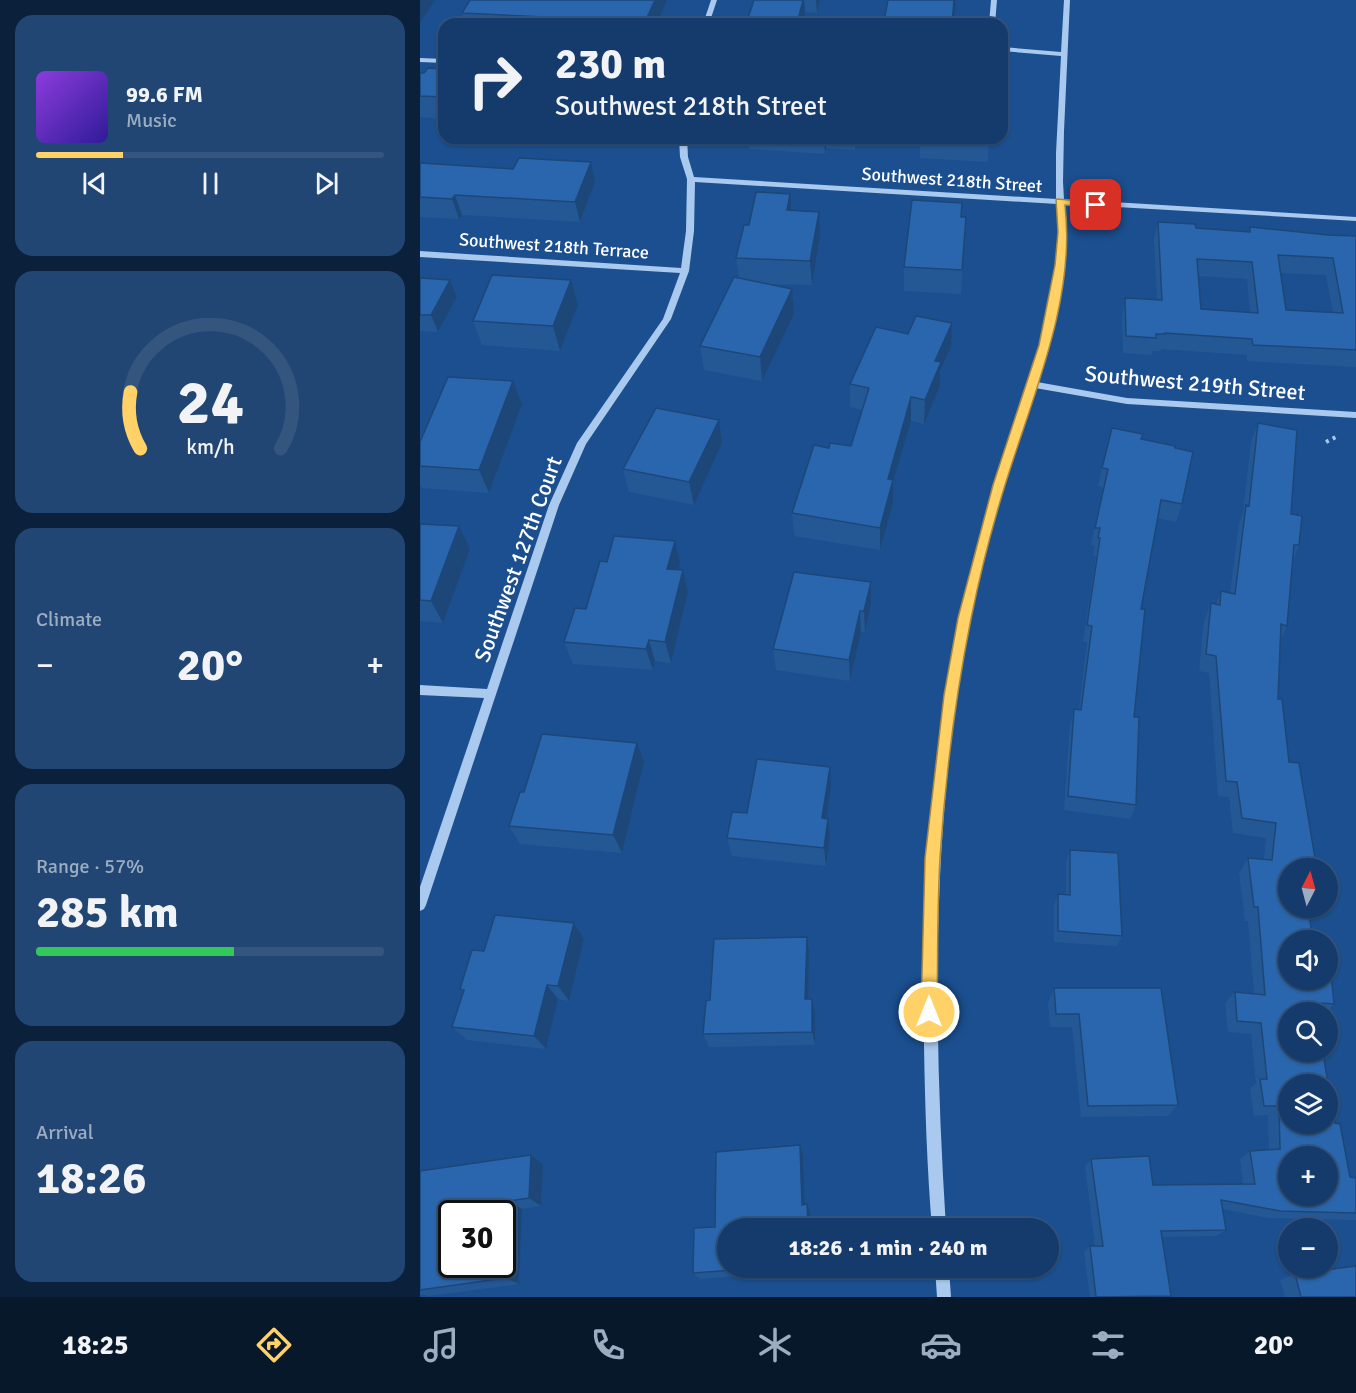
<!DOCTYPE html>
<html lang="en">
<head>
<meta charset="utf-8">
<style>
	body { margin:0; font-family:Signika,sans-serif; background:#214673; color:#f1f3f6; height:100vh; display:flex; flex-direction:column; font-size:22px; white-space:nowrap }
	* { box-sizing:border-box; margin:0 }
	p { font-size:20px; color:#9dadc1 }
	.icon { flex:none; width:33px; height:33px; fill:none; stroke:currentColor; stroke-width:2; stroke-linecap:round; stroke-linejoin:round }
	.map { position:relative; flex:1; overflow:hidden }
	.details { display:flex; flex-direction:column; gap:15px; padding:15px; background:#0b203b; width:420px }
	.details>* { flex:none }
	.top-card { position:absolute; left:18px; top:18px; width:570px; height:126px; border-radius:18px; box-shadow:0 2px 4px #0004,0 0 0 2px #33557e; background:#143b6b; color:#f1f3f6; overflow:hidden }
	.needle { width:39px; rotate:6deg }
	.buttons { position:absolute; left:858px; top:858px; display:grid; gap:12px }
	.buttons a { display:grid; place-items:center; width:60px; height:60px; border-radius:50%; background:#143b6b; box-shadow:0 2px 4px #0004,0 0 0 2px #33557e; font-size:30px }
	.speed { position:absolute; left:18px; top:1200px; display:flex; gap:12px; font-size:30px; font-weight:700; text-align:center }
	.speed>* { display:grid; place-content:center; width:78px; height:78px; border-radius:50%; background:#143b6b; box-shadow:0 2px 4px #0004,0 0 0 2px #33557e; line-height:1 }
	.speed .limit { border:3px solid #111; border-radius:9px; background:#fff; color:#111 }
	.pin { position:absolute; display:grid; place-items:center; width:51px; height:51px; color:#fff; margin:-26px; border-radius:12px; box-shadow:0 3px 9px #0006 }
	.me { position:absolute; width:66px; margin:-33px; rotate:0deg; stroke-linejoin:round; filter:drop-shadow(0 0 4px #0008) }
	.turn { display:flex; align-items:center; gap:21px; height:126px; padding:0 18px; font-size:27px }
	.turn .icon { width:78px; height:78px; stroke-width:2.5 }
	.turn b { display:block; font-size:42px; line-height:51px }
	.big { font-size:45px; font-weight:800; line-height:1.1 }
	.details .tile { flex:1; display:flex; flex-direction:column; justify-content:center; gap:9px; min-width:0; padding:0 21px; border-radius:18px; background:#214673 }
	.details .dial { align-items:center; gap:0 }
	.dial svg { height:156px; overflow:visible; fill:none; stroke:#33557e; stroke-width:7; stroke-linecap:round; text-anchor:middle }
	.dial text { fill:#f1f3f6; stroke:none }
	.song { display:flex; align-items:center; gap:18px }
	.cover { width:72px; height:72px; border-radius:9px; background:linear-gradient(135deg,hsl(270 70% 55%),hsl(250 70% 35%)) }
	.played { height:6px; border-radius:3px; background:linear-gradient(90deg,#ffd166 25%,#33557e 25%) }
	.keys { display:flex; justify-content:space-around; direction:ltr }
	.heat { display:flex; justify-content:space-between; align-items:center; font-size:33px; direction:ltr }
	.charge { height:9px; border-radius:4px; background:linear-gradient(90deg,#34c759 57%,#33557e 0) }
	.trip { position:absolute; left:297px; top:1218px; width:342px; height:60px; border-radius:30px; background:#143b6b; box-shadow:0 2px 4px #0004,0 0 0 2px #33557e; font-weight:800; line-height:60px; text-align:center }
	.dock { display:flex; height:96px; justify-content:space-around; align-items:center; background:#08182b; color:#9dadc1 }
	.dock .icon { width:42px; height:42px }
	.dock .selected { color:#ffd166 }
	.dock b { font-size:27px; color:#f1f3f6 }
	main { display:flex; flex:1; min-height:0 }
	.map>svg:first-child { display:block }
	.lines { fill:none; stroke-linecap:round; stroke-linejoin:round }
	.path { stroke:#a9c9ee; stroke-width:4; stroke-dasharray:3 4.5; stroke-linecap:butt }
	.minor { fill:#a9c9ee; fill-rule:evenodd }
	.wall { fill:#245895; fill-rule:evenodd }
	.shaded-wall { fill:#1d4779 }
	.building { fill:#2a66ad; stroke:#1d4779; stroke-width:1.5; fill-rule:evenodd }
	.route { fill:#ffd166; stroke:#a68842; stroke-width:1.5 }
	.labels { text-anchor:middle; dominant-baseline:central; stroke-width:6; stroke-linejoin:round; paint-order:stroke }
	.far-street-label { font-size:18px; fill:#fff; stroke:#1b4f8f }
	.street-label { font-size:22px; fill:#fff; stroke:#1b4f8f }
</style>
</head>
<body>
<main>
<section class="details">
<div class="tile">
<div class="song"><i class="cover"></i><div><b>99.6 FM</b><p>Music</p></div></div>
<div class="played"></div>
<div class="keys"><svg class="icon" aria-label="previous" viewBox="0 0 24 24"><path d="M18 5L8 12l10 7zM5 5v14"/></svg><svg class="icon" aria-label="pause" viewBox="0 0 24 24"><path d="M8 5v14M16 5v14"/></svg><svg class="icon" aria-label="next" viewBox="0 0 24 24"><path d="M6 5l10 7-10 7zM19 5v14"/></svg></div>
</div>
<div class="tile dial"><svg viewBox="0 0 100 80">
<path d="M14 69A42 42 0 1 1 86 69"/>
<path d="M14 69A42 42 0 0 1 9 40" stroke="#ffd166"/>
<text x="50" y="56" font-size="32" font-weight="700">24</text>
<text x="50" y="72" font-size="11">km/h</text>
</svg></div>
<div class="tile"><p>Climate</p>
<div class="heat"><a>−</a><b class="big">20°</b><a>+</a></div>
</div>
<div class="tile"><p>Range · 57%</p><b class="big">285 km</b><div class="charge"></div></div>
<div class="tile"><p>Arrival</p><b class="big">18:26</b></div>
</section>
<div class="map">
<svg width="936" height="1297" viewBox="0 0 936 1297">
	<rect width="100%" height="100%" fill="#1b4f8f"/>
	<g class="lines">
		<path class="path" d="M 906,442 L 918,436"/>
		<path class="minor" d="M 291,0 L 297,0 L 289,24 L 283,24 Z
			M 571,0 L 577,0 L 575,24 L 569,24 Z
			M 644,0 L 650,0 L 644,131 L 643,182 L 644,199 L 936,217 L 936,221 L 645,204 C 652,264 635,325 617,382 L 707,398 L 936,412 L 936,418 L 707,404 L 615,388 C 593,458 569,528 554,601 C 510,808 513,1018 526,1228 L 512,1228 C 507,1168 505,1106 504,1046 C 502,895 512,745 544,598 C 556,545 571,494 588,442 C 613,368 646,283 637,204 L 275,182 L 274,231 L 269,271 L 251,319 L 166,444 L 139,505 L 6,905 L 4,909 L 0,911 L 0,887 L 64,698 L 0,695 L 0,685 L 67,689 L 129,505 L 157,443 L 243,319 L 260,273 L 0,257 L 0,251 L 261,268 L 266,231 L 267,179 L 260,157 L 259,138 L 267,138 L 268,157 L 274,177 L 636,199 L 636,153 L 641,56 L 582,51 L 582,47 L 641,52 Z
			M 0,58 L 24,59 L 24,63 L 0,62 Z
			M 515,1268 L 529,1268 L 531,1297 L 517,1297 Z"/>
	</g>
	<path class="wall" d="M 50,0 L 247,0 L 237,24 L 45,24 L 42,13 Z
		M 334,0 L 400,0 L 397,13 L 385,12 L 382,24 L 326,24 Z
		M 468,0 L 536,0 L 534,24 L 464,24 Z
		M 24,69 L 24,119 L 0,117 L 0,73 L 4,73 Z
		M 328,138 L 437,138 L 435,150 L 406,148 L 405,154 L 330,149 Z
		M 500,138 L 569,138 L 568,162 L 500,158 Z
		M 171,162 L 175,182 L 160,222 L 42,215 L 39,219 L 0,217 L 0,163 L 93,169 Z
		M 371,210 L 400,236 L 392,285 L 344,284 L 372,289 L 374,314 L 342,381 L 284,370 L 280,346 L 319,278 L 316,258 L 329,225 Z
		M 546,217 L 541,294 L 484,291 L 484,267 Z
		M 738,222 L 776,228 L 828,232 L 830,227 L 908,235 L 936,236 L 936,367 L 827,361 L 827,355 L 741,349 L 741,351 L 733,351 L 732,355 L 703,353 L 702,315 L 705,298 L 737,300 L 734,239 ZM 860,273 L 906,275 L 913,312 L 866,310 ZM 779,276 L 827,279 L 830,313 L 781,309 Z
		M 0,278 L 30,280 L 37,297 L 18,332 L 0,331 Z
		M 151,280 L 158,305 L 140,351 L 62,345 L 53,321 Z
		M 531,347 L 520,371 L 520,386 L 504,424 L 491,421 L 473,482 L 473,503 L 460,550 L 374,536 L 372,513 L 409,448 L 431,446 L 442,410 L 430,407 L 430,384 Z
		M 102,405 L 69,493 L 2,488 L 0,485 L 0,442 Z
		M 838,423 L 871,514 L 879,545 L 873,560 L 867,626 L 861,639 L 858,699 L 869,762 L 895,858 L 890,864 L 868,868 L 892,934 L 914,1004 L 906,1012 L 868,1012 L 908,1055 L 903,1058 L 915,1123 L 930,1177 L 936,1178 L 936,1220 L 848,1218 L 803,1209 L 806,1230 L 796,1236 L 742,1237 L 751,1296 L 670,1297 L 664,1252 L 670,1246 L 675,1246 L 665,1167 L 671,1159 L 733,1185 L 823,1184 L 820,1159 L 830,1151 L 849,1150 L 848,1115 L 834,1116 L 830,1089 L 836,1083 L 831,1034 L 808,1032 L 805,1003 L 815,992 L 834,993 L 828,921 L 825,921 L 819,873 L 828,858 L 844,859 L 846,838 L 813,833 L 809,797 L 798,796 L 789,673 L 779,671 L 784,621 L 791,603 L 796,604 L 801,591 L 810,593 L 819,524 L 823,513 L 831,442 Z
		M 721,439 L 755,448 L 762,504 L 756,522 L 737,518 L 721,609 L 714,717 L 716,805 L 710,819 L 644,810 L 650,725 L 654,709 L 659,710 L 667,642 L 663,642 L 676,556 L 673,556 L 675,546 L 671,545 L 683,488 L 678,486 L 682,468 Z
		M 302,443 L 274,505 L 209,492 L 203,469 Z
		M 0,524 L 39,526 L 50,549 L 23,623 L 0,621 Z
		M 260,563 L 258,570 L 263,570 L 268,592 L 251,663 L 235,661 L 233,670 L 153,664 L 144,642 L 166,609 Z
		M 451,582 L 451,604 L 445,633 L 441,632 L 430,681 L 356,670 L 353,649 Z
		M 224,762 L 202,853 L 100,844 L 89,826 L 104,792 Z
		M 411,786 L 406,819 L 408,819 L 410,837 L 406,866 L 312,856 L 307,838 L 327,813 Z
		M 650,850 L 702,936 L 697,946 L 634,942 L 634,905 L 638,894 L 646,894 L 646,862 Z
		M 154,923 L 164,939 L 149,1001 L 138,999 L 126,1049 L 47,1040 L 32,1027 L 43,992 L 40,989 L 64,951 Z
		M 389,953 L 388,999 L 395,1013 L 395,1045 L 289,1047 L 283,1034 L 290,1000 Z
		M 634,988 L 758,1105 L 748,1116 L 661,1117 L 652,1027 L 630,1027 L 628,1003 Z
		M 380,1145 L 383,1155 L 384,1204 L 390,1212 L 391,1228 L 308,1228 L 308,1268 L 392,1268 L 392,1270 L 280,1279 L 273,1273 L 295,1227 Z
		M 123,1165 L 121,1206 L 102,1209 L 99,1284 L 9,1296 L 0,1294 L 0,1171 Z
		M 875,1274 L 936,1297 L 865,1297 L 860,1280 Z"/>
	<path class="shaded-wall" d="M 0,0 L 15,0 L 0,23 Z
		M 235,0 L 247,0 L 237,24 L 226,24 L 225,22 Z
		M 383,0 L 384,0 L 385,12 L 382,24 L 377,24 Z
		M 396,0 L 400,0 L 397,13 Z
		M 534,0 L 536,0 L 534,24 L 532,24 Z
		M 404,138 L 406,138 L 406,148 L 405,154 Z
		M 435,138 L 437,138 L 435,150 Z
		M 171,162 L 175,182 L 160,222 L 155,202 Z
		M 370,194 L 372,218 L 367,210 Z
		M 35,195 L 42,215 L 39,219 L 32,199 Z
		M 399,212 L 400,236 L 392,285 L 390,261 Z
		M 30,280 L 37,297 L 18,332 L 11,315 Z
		M 151,280 L 158,305 L 140,351 L 133,326 Z
		M 372,289 L 374,314 L 342,381 L 340,357 Z
		M 532,323 L 531,347 L 520,371 L 520,386 L 504,424 L 505,400 L 515,361 Z
		M 93,381 L 102,405 L 69,493 L 59,470 Z
		M 491,397 L 491,421 L 473,482 L 473,503 L 460,550 L 460,528 L 468,479 Z
		M 299,420 L 302,443 L 274,505 L 269,482 Z
		M 39,526 L 50,549 L 23,623 L 11,601 Z
		M 255,541 L 260,563 L 253,591 L 247,569 Z
		M 263,570 L 268,592 L 251,663 L 245,642 Z
		M 451,582 L 451,604 L 445,633 L 444,611 Z
		M 440,611 L 441,632 L 430,681 L 429,660 Z
		M 229,640 L 235,661 L 233,670 L 226,649 Z
		M 217,743 L 224,762 L 202,853 L 193,835 Z
		M 410,767 L 411,786 L 404,836 L 402,818 Z
		M 408,819 L 410,837 L 406,866 L 404,848 Z
		M 154,923 L 164,939 L 149,1001 L 138,986 Z
		M 387,937 L 389,953 L 388,1013 L 385,999 Z
		M 127,985 L 138,999 L 126,1049 L 114,1036 Z
		M 392,999 L 395,1013 L 395,1045 L 392,1032 Z
		M 380,1145 L 383,1155 L 385,1213 L 382,1205 Z
		M 111,1155 L 123,1165 L 121,1206 L 109,1198 Z
		M 89,1201 L 102,1209 L 99,1284 L 85,1278 Z
		M 387,1204 L 390,1212 L 391,1228 L 388,1228 Z"/>
	<path class="building" d="M 50,0 L 235,0 L 225,22 L 42,13 Z
		M 334,0 L 383,0 L 377,24 L 326,24 Z
		M 468,0 L 534,0 L 532,24 L 482,24 L 482,22 L 464,21 Z
		M 8,68 L 24,69 L 24,97 L 0,96 L 0,73 L 4,73 Z
		M 500,138 L 569,138 L 569,145 L 500,141 Z
		M 99,158 L 171,162 L 155,202 L 35,195 L 32,199 L 0,197 L 0,163 L 93,169 Z
		M 336,192 L 370,194 L 367,210 L 399,212 L 390,261 L 316,258 L 324,225 L 329,225 Z
		M 492,200 L 542,203 L 541,217 L 546,217 L 542,270 L 484,267 Z
		M 738,222 L 775,224 L 776,228 L 830,232 L 830,227 L 908,235 L 936,236 L 936,350 L 833,345 L 832,339 L 745,333 L 745,334 L 736,334 L 736,338 L 706,336 L 705,298 L 742,300 ZM 858,255 L 913,258 L 923,313 L 866,310 ZM 777,259 L 832,262 L 838,313 L 781,309 Z
		M 72,275 L 151,280 L 133,326 L 53,321 Z
		M 314,277 L 372,289 L 340,357 L 280,346 Z
		M 0,278 L 30,280 L 11,315 L 0,315 Z
		M 496,316 L 532,323 L 515,361 L 521,362 L 505,400 L 491,397 L 468,479 L 473,480 L 460,528 L 372,513 L 394,445 L 409,448 L 410,443 L 431,446 L 449,388 L 430,384 L 456,327 L 488,334 Z
		M 28,377 L 93,381 L 59,470 L 0,466 L 0,442 Z
		M 236,408 L 299,420 L 269,482 L 203,469 Z
		M 838,423 L 877,430 L 871,514 L 882,516 L 879,545 L 874,545 L 867,626 L 861,624 L 858,699 L 862,699 L 869,762 L 879,763 L 895,858 L 888,858 L 890,868 L 868,868 L 868,908 L 888,908 L 892,934 L 907,935 L 907,940 L 868,940 L 868,980 L 908,980 L 908,942 L 914,1004 L 902,1003 L 903,1012 L 868,1012 L 868,1052 L 907,1052 L 908,1055 L 903,1054 L 915,1123 L 920,1124 L 930,1177 L 936,1178 L 936,1213 L 860,1211 L 801,1200 L 806,1230 L 741,1231 L 751,1296 L 676,1297 L 670,1246 L 683,1246 L 671,1159 L 729,1156 L 733,1185 L 835,1184 L 830,1151 L 860,1149 L 859,1106 L 844,1106 L 840,1079 L 847,1079 L 841,1023 L 817,1021 L 815,992 L 845,995 L 838,907 L 834,907 L 828,858 L 852,860 L 856,823 L 822,818 L 817,782 L 806,781 L 796,656 L 786,654 L 791,603 L 800,605 L 801,591 L 815,594 L 826,505 L 829,506 ZM 868,1084 L 908,1084 L 908,1124 L 868,1124 ZM 868,1156 L 908,1156 L 908,1196 L 868,1196 Z
		M 692,428 L 723,434 L 721,439 L 755,446 L 755,448 L 773,452 L 762,504 L 741,500 L 721,609 L 725,609 L 714,717 L 719,717 L 716,805 L 648,796 L 654,709 L 661,710 L 672,626 L 667,625 L 680,538 L 678,538 L 680,528 L 675,528 L 688,469 L 682,468 Z
		M 0,524 L 39,526 L 11,601 L 0,600 Z
		M 194,536 L 255,541 L 247,569 L 263,570 L 245,642 L 229,640 L 226,649 L 144,642 L 155,608 L 166,609 L 180,561 L 187,562 Z
		M 374,572 L 451,582 L 444,611 L 440,611 L 429,660 L 353,649 Z
		M 122,734 L 217,743 L 193,835 L 89,826 L 100,792 L 104,792 Z
		M 337,759 L 410,767 L 402,818 L 408,819 L 404,848 L 307,838 L 312,812 L 327,813 Z
		M 650,850 L 698,853 L 702,936 L 638,931 L 638,894 L 650,895 Z
		M 75,915 L 154,923 L 138,986 L 127,985 L 114,1036 L 32,1027 L 44,990 L 40,989 L 52,950 L 64,951 Z
		M 387,937 L 385,999 L 392,999 L 392,1032 L 283,1034 L 286,1001 L 290,1000 L 294,939 Z
		M 634,988 L 741,988 L 758,1105 L 668,1106 L 659,1014 L 636,1014 Z
		M 380,1145 L 382,1205 L 387,1204 L 388,1228 L 308,1228 L 308,1268 L 342,1268 L 273,1273 L 274,1228 L 295,1227 L 296,1152 Z
		M 111,1155 L 109,1198 L 89,1201 L 85,1278 L 0,1290 L 0,1171 ZM 32,1214 L 82,1214 L 82,1264 L 32,1264 Z
		M 936,1266 L 936,1297 L 881,1297 L 875,1274 Z"/>
	<path class="route" d="M 636,199 L 676,202 L 681,205 L 676,208 L 645,205 C 656,299 613,395 586,482 C 572,527 560,574 551,619 C 536,694 525,781 520,858 C 517,909 518,961 517,1012 L 515,1018 L 509,1020 L 503,1018 L 501,1012 L 505,858 L 524,695 L 538,618 L 573,485 L 619,345 L 635,265 L 638,232 Z"/>
	<g class="labels">
		<g class="far-street-label">
			<text transform="translate(532 180) rotate(4)">Southwest 218th Street</text>
			<text transform="translate(134 246) rotate(4)">Southwest 218th Terrace</text>
		</g>
		<g class="street-label">
			<text transform="translate(775 383) rotate(5)">Southwest 219th Street</text>
			<text transform="translate(98 559) rotate(-70)">Southwest 127th Court</text>
		</g>
	</g>
</svg>
<div class="buttons">
<a><svg class="needle" viewBox="-14 -14 28 28"><path d="M0-13l5 13h-10z" fill="#e53935"/><path d="M0 13l5-13h-10z" fill="#9dadc1"/></svg></a>
<a><svg class="icon" aria-label="sound" viewBox="0 0 24 24"><path d="M4 9h4l5-4v14l-5-4H4zM17 9q2 3 0 6"/></svg></a>
<a><svg class="icon" aria-label="search" viewBox="0 0 24 24"><circle cx="10" cy="10" r="6"/><path d="M15 15l6 6"/></svg></a>
<a><svg class="icon" aria-label="layers" viewBox="0 0 24 24"><path d="M12 4l9 5-9 5-9-5zM3 14l9 5 9-5"/></svg></a>
<a>+</a>
<a>−</a>
</div>
<div class="speed"><div class="limit">30</div></div>
<div class="pin" style="left:676px;top:205px;background:#d93025"><svg class="icon" aria-label="arrive" viewBox="0 0 24 24"><path d="M6 21V4h12l-3 4 3 4H6"/></svg></div>
<svg class="me" style="left:509px;top:1012px" viewBox="-20 -20 40 40"><circle r="17" fill="#ffd166" stroke="#fff" stroke-width="3"/><path d="M0-11L8 9 0 5-8 9z" fill="#fff"/></svg>
<div class="trip">18:26 · 1 min · 240 m</div>
<div class="top-card">
<div class="turn"><svg class="icon" aria-label="right" viewBox="0 0 24 24"><path d="M7 20v-9h11M14 6l5 5-5 5"/></svg><div><b>230 m</b>Southwest 218th Street</div></div>
</div>
</div>
</main>
<nav class="dock">
<b>18:25</b>
<svg class="icon selected" aria-label="directions" viewBox="0 0 24 24"><path d="M12 3l9 9-9 9-9-9zM9 14v-3h6M13 9l2 2-2 2"/></svg>
<svg class="icon" aria-label="music" viewBox="0 0 24 24"><path d="M9 18V5l10-2v13"/><circle cx="6" cy="18" r="3"/><circle cx="16" cy="16" r="3"/></svg>
<svg class="icon" aria-label="phone" viewBox="0 0 24 24"><path d="M5 4h4l2 5-3 2q2 4 5 5l2-3 5 2v4C11 20 4 13 5 4z"/></svg>
<svg class="icon" aria-label="climate" viewBox="0 0 24 24"><path d="M12 3v18M4 7l16 10M4 17L20 7"/></svg>
<svg class="icon" aria-label="car" viewBox="0 0 24 24"><path d="M5 17H2v-5l4-1 3-4h7l3 4 3 1v5h-3M9 17h6M6 11h13"/><circle cx="7" cy="17" r="2"/><circle cx="17" cy="17" r="2"/></svg>
<svg class="icon" aria-label="filters" viewBox="0 0 24 24"><path d="M4 7h16M4 17h16"/><circle cx="9" cy="7" r="2"/><circle cx="15" cy="17" r="2"/></svg>
<b>20°</b>
</nav>
</body>
</html>
